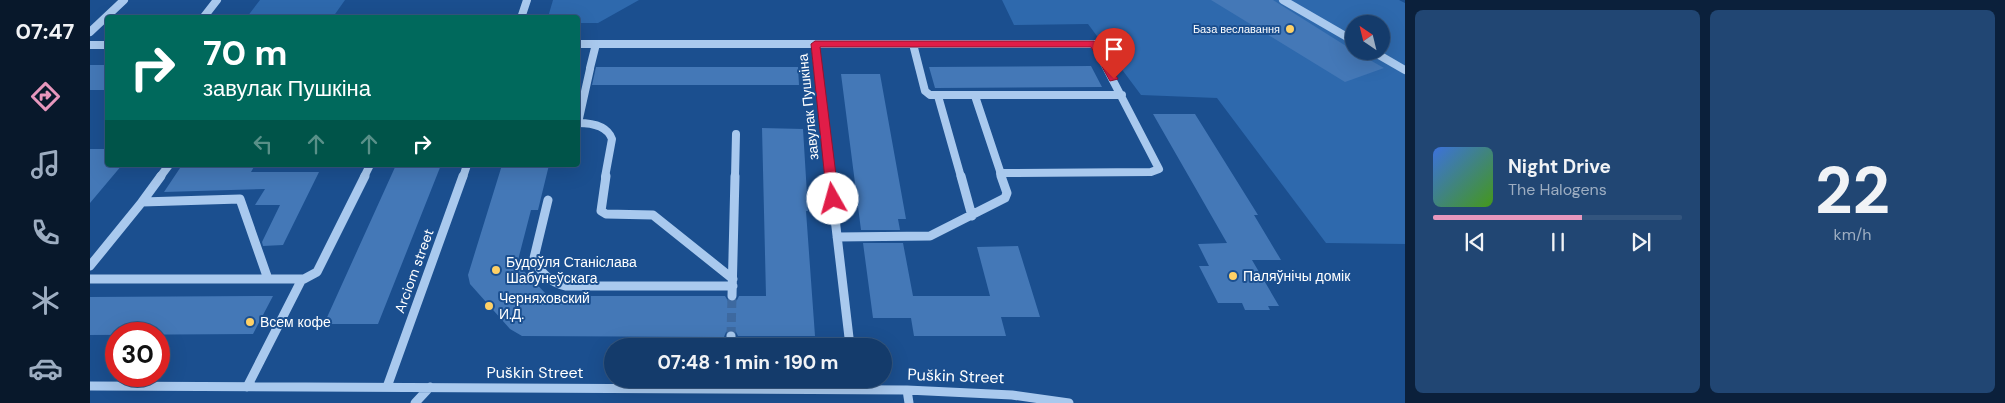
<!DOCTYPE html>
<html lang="en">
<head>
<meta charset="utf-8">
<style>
	body { margin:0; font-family:"DM Sans",sans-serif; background:#214673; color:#f1f3f6; height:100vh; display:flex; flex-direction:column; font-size:19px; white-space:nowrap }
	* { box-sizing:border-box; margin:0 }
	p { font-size:16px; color:#9dadc1 }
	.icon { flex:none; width:28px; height:28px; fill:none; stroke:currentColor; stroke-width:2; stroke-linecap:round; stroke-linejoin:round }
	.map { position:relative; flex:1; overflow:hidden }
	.sheet { display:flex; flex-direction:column; gap:10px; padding:10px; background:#0b203b; width:600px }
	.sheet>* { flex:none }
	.top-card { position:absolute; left:15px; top:15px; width:475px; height:152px; border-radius:5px; box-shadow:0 5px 20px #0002,0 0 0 1px #33557e; background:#00695c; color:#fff; overflow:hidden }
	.needle { width:32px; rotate:325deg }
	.buttons { position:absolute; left:1255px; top:15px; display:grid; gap:10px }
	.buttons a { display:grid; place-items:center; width:45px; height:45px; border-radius:50%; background:#143b6b; box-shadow:0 5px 20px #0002,0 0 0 1px #33557e; font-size:25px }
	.speed { position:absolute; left:15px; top:322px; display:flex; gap:10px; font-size:25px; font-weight:700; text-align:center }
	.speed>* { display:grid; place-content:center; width:65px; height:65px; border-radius:50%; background:#143b6b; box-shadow:0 5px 20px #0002,0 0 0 1px #33557e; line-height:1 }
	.speed .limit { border:8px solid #d22; background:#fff; color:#111 }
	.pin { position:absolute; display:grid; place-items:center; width:42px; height:42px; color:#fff; margin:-51px -21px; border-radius:50% 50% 50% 0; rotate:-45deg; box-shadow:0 0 5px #0007 }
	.pin .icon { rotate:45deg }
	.me { position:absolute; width:55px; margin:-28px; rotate:353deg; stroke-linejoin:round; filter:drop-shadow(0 0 4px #0008) }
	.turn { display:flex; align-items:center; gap:18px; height:105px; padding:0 15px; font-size:22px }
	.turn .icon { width:65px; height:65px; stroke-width:2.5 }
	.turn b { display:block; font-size:35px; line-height:42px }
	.lanes { display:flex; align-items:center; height:48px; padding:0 15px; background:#0003; justify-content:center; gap:25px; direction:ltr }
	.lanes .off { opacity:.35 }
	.sheet .widget { flex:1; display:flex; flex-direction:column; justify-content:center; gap:8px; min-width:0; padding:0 18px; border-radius:8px; background:#214673 }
	.sheet .dial { align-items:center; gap:0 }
	.dial b { font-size:65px; line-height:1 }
	.song { display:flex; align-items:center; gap:15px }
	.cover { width:60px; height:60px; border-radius:8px; background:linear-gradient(135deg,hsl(220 70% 55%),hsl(100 70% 35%)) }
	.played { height:5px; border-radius:2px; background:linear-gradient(90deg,#e797bd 60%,#33557e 60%) }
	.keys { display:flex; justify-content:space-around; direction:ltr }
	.sheet .tiles { flex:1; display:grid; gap:10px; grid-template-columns:repeat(2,1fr) }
	.trip { position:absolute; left:514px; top:338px; width:288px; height:50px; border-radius:25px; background:#143b6b; box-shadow:0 5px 20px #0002,0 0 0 1px #33557e; font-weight:700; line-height:50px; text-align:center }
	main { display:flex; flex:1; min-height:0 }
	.tabs { display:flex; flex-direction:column; width:90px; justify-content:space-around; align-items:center; background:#08182b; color:#9dadc1 }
	.tabs .icon { width:35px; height:35px }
	.tabs .current { color:#e797bd }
	.tabs b { font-size:22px; color:#f1f3f6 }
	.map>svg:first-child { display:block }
	.green { fill:#2e69ad; fill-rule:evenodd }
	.building { fill:#4478b7 }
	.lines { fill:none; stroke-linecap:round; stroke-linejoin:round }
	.minor-tunnel { stroke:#3d69a0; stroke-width:9; stroke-dasharray:9 5; stroke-linecap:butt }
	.minor-far1 { stroke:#a9c9ee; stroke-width:8 }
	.minor { stroke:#a9c9ee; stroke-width:9 }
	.route { fill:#e11d48; stroke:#92132f }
	.poi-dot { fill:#ffd166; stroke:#1b4f8f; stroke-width:2 }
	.labels { text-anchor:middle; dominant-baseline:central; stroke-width:4; stroke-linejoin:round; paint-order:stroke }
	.far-poi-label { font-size:11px; fill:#fff; stroke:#1b4f8f; text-anchor:end }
	.street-label { font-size:14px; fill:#fff; stroke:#1b4f8f }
	.poi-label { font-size:14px; fill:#fff; stroke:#1b4f8f; text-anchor:start }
	.near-street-label { font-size:16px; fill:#fff; stroke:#1b4f8f }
</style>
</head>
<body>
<main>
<nav class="tabs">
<b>07:47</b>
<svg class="icon current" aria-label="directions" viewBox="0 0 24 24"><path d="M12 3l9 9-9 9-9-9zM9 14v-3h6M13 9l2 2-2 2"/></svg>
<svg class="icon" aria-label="music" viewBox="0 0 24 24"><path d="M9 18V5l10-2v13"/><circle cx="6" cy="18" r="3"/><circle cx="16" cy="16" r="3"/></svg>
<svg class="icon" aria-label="phone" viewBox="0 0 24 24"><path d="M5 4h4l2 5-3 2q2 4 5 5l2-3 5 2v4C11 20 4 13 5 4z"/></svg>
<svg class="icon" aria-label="climate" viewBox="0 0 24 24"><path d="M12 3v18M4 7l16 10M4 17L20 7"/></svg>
<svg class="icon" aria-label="car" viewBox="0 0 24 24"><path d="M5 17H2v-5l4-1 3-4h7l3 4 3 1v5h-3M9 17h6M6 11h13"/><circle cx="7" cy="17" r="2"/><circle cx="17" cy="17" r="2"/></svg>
</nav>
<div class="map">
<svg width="1315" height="403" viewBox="0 0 1315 403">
	<rect width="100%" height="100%" fill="#1b4f8f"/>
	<path class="green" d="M 170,0 L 255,0 L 243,17 L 157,17 Z
		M 463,0 L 549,0 L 508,23 L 488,23 L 488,18 L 458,17 Z
		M 912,0 L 1309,0 L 1315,3 L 1315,244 L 1236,243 L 1127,98 L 1051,95 L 998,24 L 924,25 ZM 1264,24 L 1291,24 L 1291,51 L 1264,51 Z"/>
	<path class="building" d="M 1121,0 L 1183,0 L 1264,51 L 1294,68 L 1255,82 Z
		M 0,65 L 18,65 L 18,90 L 0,90 Z
		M 1001,66 L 1012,87 L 845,88 L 839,67 Z
		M 506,67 L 708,67 L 709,85 L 502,85 Z
		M 751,74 L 790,74 L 816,219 L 808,219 L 810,230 L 771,230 Z
		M 1063,114 L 1105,114 L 1168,215 L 1164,215 L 1191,260 L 1162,260 L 1189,306 L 1178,306 L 1180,310 L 1155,310 L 1152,303 L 1128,303 L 1109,266 L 1119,266 L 1108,244 L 1137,243 Z
		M 672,128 L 713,129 L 718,211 L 716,211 L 725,336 L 648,336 L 646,332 L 641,330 L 636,332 L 634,337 L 432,336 L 420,329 L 380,284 L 378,275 L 412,165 L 459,165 L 448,210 L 441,210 L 427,264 L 458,296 L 635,296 L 638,301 L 642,303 L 647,300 L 649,296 L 676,296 Z
		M 0,149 L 18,149 L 18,165 L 32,165 L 0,203 Z
		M 92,165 L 165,165 L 161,172 L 229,172 L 193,245 L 173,246 L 172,242 L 190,205 L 165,205 L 175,189 L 74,192 Z
		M 306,165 L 351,165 L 288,324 L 234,324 Z
		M 773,243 L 813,243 L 823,296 L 900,296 L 887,247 L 928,246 L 950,317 L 911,317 L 916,336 L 824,336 L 821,318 L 783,318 Z
		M 183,296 L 163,334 L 0,335 L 0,297 Z"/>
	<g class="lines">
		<path class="minor-tunnel" d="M 641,336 L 642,296"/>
		<path class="minor-far1" d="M 1193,0 L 1264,41
			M 113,18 L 127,0
			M 431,18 L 437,0
			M 0,32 L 34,0
			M 488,44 L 1004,44 L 1069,169 L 1061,172 L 910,173
			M 725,44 L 740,177
			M 823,44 L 835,91 L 840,95 L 1032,95
			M 0,45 L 18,45
			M 1282,51 L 1315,70
			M 500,68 L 506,44
			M 500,69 L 488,123 C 501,123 517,125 522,139 L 515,177
			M 848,96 L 871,177
			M 885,96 L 912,177
			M 70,177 L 79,165
			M 274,177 L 280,165
			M 373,177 L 377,165
			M 645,177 L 646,134"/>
		<path class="minor" d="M 516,176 L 511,211 L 516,214 L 563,215 L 643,279
			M 740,176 L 760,346
			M 871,176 L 882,216
			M 458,200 L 444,258 C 449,272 461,283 476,286 L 643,286
			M 52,202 L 71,176
			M 747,237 L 840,236 L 915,198 L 917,193 L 911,176
			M 0,266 L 52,202 L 150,199 L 178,279
			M 0,279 L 214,279 L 227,272 L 275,176
			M 642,296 L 645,176
			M 641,336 L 641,346
			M 640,379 L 640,389
			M 763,379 L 764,389
			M 0,386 L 817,390 L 922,395 L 979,403
			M 157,387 L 212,279
			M 297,387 L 373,176
			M 817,390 L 819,403
			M 325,403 L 340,387"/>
	</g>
	<path class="route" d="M 725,41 L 1004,41 L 1008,44 L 1028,79 L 1020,81 L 1001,47 L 730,47 L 749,199 L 743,203 L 737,199 L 721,44 Z"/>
	<g class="poi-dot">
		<circle cx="1200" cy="29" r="5"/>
		<circle cx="406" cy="270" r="5"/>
		<circle cx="1143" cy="276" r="5"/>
		<circle cx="399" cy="306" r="5"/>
		<circle cx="160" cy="322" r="5"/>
	</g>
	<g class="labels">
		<g class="far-poi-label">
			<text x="1190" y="29">База веславання</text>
		</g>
		<g class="street-label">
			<text transform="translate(718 107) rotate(-96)">завулак Пушкіна</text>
			<text transform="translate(324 271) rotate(-70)">Arciom street</text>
		</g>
		<g class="poi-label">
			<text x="416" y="262">Будоўля Станіслава<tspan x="416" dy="16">Шабунеўскага</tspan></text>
			<text x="1153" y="276">Паляўнічы домік</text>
			<text x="409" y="298">Черняховский<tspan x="409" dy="16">И.Д.</tspan></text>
			<text x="170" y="322">Всем кофе</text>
		</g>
		<g class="near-street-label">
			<text x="445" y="372">Puškin Street</text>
			<text transform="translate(866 376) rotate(2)">Puškin Street</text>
		</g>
	</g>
</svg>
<div class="buttons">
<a><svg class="needle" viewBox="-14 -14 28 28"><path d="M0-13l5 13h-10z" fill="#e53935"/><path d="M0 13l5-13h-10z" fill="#9dadc1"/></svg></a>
</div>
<div class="speed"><div class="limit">30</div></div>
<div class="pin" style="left:1024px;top:79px;background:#d93025"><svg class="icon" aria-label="arrive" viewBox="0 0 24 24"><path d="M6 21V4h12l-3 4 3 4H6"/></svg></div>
<svg class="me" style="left:743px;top:199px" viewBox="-20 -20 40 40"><circle r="19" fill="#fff"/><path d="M0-13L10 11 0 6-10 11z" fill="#e11d48"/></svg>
<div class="trip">07:48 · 1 min · 190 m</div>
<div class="top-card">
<div class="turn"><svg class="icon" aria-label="right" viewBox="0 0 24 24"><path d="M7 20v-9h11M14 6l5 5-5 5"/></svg><div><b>70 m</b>завулак Пушкіна</div></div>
<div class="lanes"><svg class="icon off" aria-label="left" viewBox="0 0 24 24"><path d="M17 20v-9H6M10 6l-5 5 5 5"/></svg><svg class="icon off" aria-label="ahead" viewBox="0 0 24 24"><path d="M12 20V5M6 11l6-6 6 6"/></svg><svg class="icon off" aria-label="ahead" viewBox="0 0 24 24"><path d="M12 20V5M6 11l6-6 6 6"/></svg><svg class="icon" aria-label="right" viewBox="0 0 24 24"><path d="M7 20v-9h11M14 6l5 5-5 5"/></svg></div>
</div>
</div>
<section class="sheet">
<div class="tiles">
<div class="widget">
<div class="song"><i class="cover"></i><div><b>Night Drive</b><p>The Halogens</p></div></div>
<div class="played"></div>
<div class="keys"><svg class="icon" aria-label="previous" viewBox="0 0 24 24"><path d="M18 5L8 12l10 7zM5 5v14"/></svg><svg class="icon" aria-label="pause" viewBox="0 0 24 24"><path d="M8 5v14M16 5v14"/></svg><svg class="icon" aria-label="next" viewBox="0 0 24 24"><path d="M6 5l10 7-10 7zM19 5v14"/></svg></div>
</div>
<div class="widget dial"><b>22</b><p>km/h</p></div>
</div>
</section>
</main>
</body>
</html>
